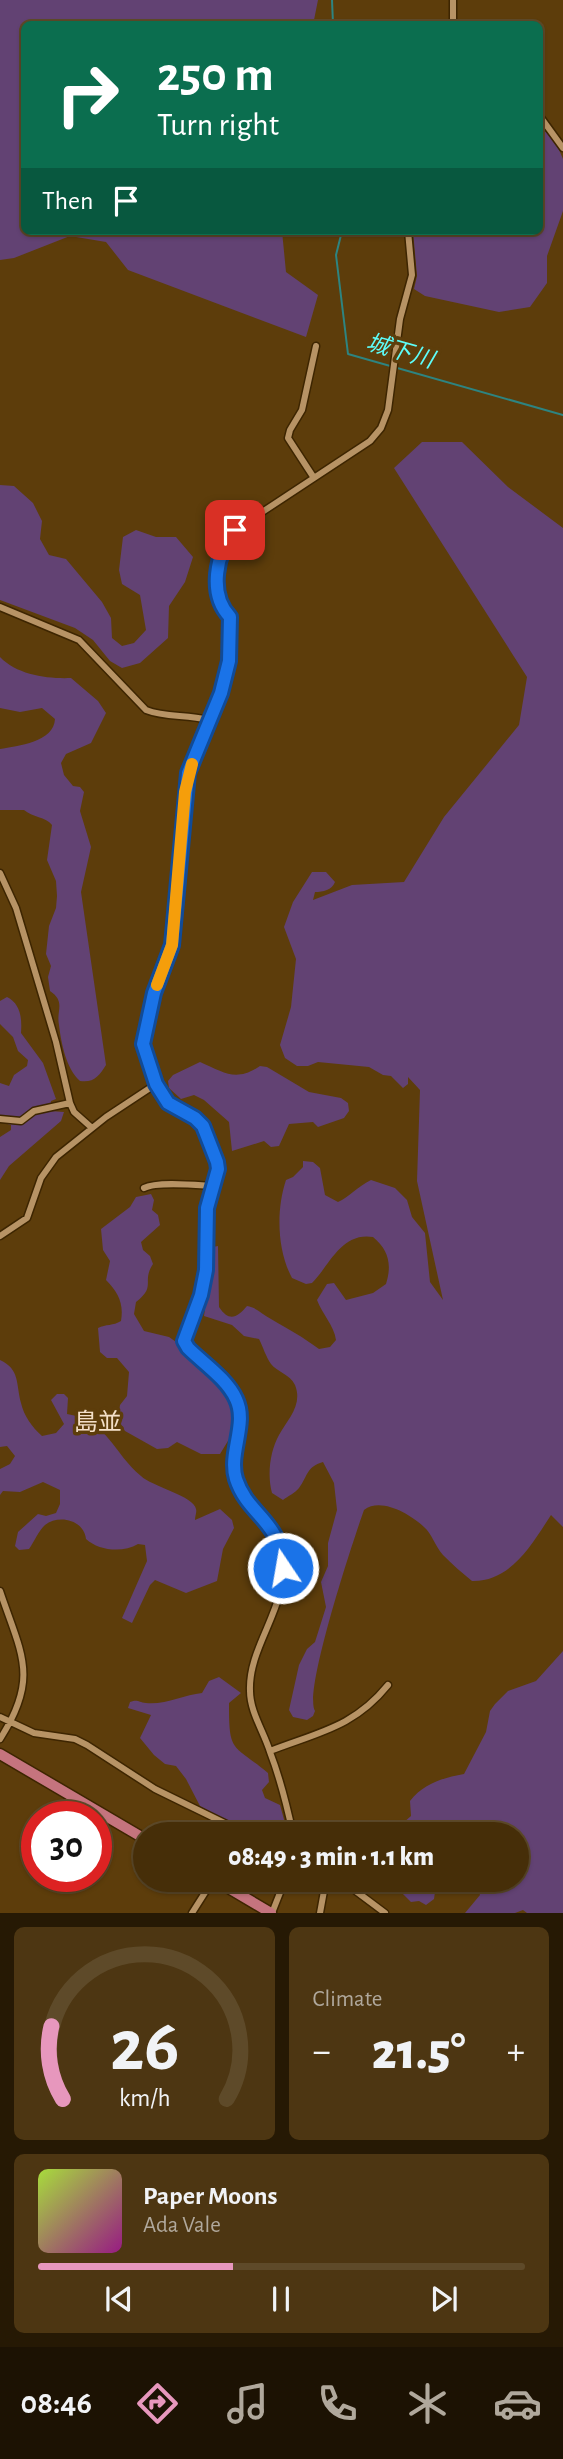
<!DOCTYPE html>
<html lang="en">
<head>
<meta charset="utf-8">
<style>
	body { margin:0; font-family:"Alegreya Sans","Noto Sans JP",sans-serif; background:#4d3612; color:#f1f3f6; height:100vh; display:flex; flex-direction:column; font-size:26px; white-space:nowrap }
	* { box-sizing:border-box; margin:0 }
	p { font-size:23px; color:#b0a89c }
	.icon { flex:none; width:38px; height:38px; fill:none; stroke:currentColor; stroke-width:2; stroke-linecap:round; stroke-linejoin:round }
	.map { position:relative; height:1913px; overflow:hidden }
	.panel { display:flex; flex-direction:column; gap:14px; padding:14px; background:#261904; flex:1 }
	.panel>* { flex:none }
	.guide { position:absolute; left:21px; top:21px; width:522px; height:214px; border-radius:10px; box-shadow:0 2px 5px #0004,0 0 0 2px #5e4a29; background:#0b6e4f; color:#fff; overflow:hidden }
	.speed { position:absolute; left:21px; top:1801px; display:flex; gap:14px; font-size:35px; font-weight:700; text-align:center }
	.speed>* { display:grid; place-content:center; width:91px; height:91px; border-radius:50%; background:#462e08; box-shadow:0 2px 5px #0004,0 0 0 2px #5e4a29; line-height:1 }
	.speed .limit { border:10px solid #d22; background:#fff; color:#111 }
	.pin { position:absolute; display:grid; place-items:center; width:60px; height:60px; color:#fff; margin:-30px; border-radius:14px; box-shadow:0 4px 10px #0006 }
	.me { position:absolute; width:77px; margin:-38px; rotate:348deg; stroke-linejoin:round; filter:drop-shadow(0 0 5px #0008) }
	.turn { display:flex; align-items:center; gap:24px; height:147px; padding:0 21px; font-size:32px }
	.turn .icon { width:91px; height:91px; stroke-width:2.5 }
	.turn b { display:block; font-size:49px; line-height:60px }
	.then { display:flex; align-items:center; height:66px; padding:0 21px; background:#0003; gap:14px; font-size:26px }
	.big { font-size:52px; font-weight:800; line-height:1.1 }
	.panel .widget { flex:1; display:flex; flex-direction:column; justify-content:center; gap:10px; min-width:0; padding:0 24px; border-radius:10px; background:#4d3612 }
	.panel .dial { align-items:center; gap:0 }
	.dial svg { height:182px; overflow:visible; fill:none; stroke:#5e4a29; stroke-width:7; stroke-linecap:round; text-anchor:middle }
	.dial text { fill:#f1f3f6; stroke:none }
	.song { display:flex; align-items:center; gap:21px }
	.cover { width:84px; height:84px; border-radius:10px; background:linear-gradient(135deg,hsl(80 70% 55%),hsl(310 70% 35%)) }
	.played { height:7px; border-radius:4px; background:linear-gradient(90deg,#e797bd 40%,#5e4a29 40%) }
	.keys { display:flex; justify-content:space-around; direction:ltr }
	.heat { display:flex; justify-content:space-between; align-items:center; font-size:38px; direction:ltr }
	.panel .tiles { flex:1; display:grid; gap:14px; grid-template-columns:1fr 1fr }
	.widget:last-child { grid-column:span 2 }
	.trip { position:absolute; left:133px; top:1822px; width:396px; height:70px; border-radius:35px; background:#462e08; box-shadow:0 2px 5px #0004,0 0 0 2px #5e4a29; font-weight:800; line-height:70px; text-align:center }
	.menu { display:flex; height:112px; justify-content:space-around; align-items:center; background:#1c1203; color:#b0a89c }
	.menu .icon { width:49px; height:49px }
	.menu .on { color:#e797bd }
	.menu b { font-size:32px; color:#f1f3f6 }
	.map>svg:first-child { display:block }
	.green { fill:#624273 }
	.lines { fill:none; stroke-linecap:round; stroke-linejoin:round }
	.stream { stroke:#2d8481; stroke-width:2 }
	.street-casing { stroke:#3d2501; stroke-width:9 }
	.highway-casing { stroke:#3d2501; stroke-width:13 }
	.street { stroke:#b79365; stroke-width:6 }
	.highway { stroke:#c5747e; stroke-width:10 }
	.route-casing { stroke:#114b97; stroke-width:18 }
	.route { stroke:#1a73e8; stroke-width:12 }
	.slow { stroke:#f59e0b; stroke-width:12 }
	.labels { text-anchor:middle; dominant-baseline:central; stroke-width:7; stroke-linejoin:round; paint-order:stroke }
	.water-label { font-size:23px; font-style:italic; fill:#5dfdf9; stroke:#5d3d0b }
	.quarter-label { font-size:24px; fill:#f4e0c9; stroke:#5d3d0b }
</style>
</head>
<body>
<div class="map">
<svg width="563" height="1913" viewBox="0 0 563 1913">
	<rect width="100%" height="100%" fill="#5d3d0b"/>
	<path class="green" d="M 0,0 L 318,0 L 314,20 L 310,24 L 24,24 L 24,231 L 282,231 L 286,272 L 318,295 L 306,337 L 128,270 L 106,242 L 70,236 L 14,258 L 0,260 Z
		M 539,124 L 557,145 L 563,159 L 563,211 L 547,256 L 547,283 L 530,307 L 499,312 L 425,296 L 414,289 L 417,276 L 413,231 L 539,231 Z
		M 422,442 L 462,442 L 508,487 L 563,528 L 563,1527 L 551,1515 C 532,1544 511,1582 472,1581 C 462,1573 452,1564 443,1555 C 435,1546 432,1534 424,1527 C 410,1514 381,1497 364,1510 C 354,1538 303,1692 315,1711 L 313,1716 L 307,1720 L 293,1717 L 289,1710 L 299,1665 L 307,1649 L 315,1642 L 326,1607 L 321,1582 L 328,1566 L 328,1543 L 337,1510 L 334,1483 L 323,1462 C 306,1467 308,1476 299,1488 C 295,1493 288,1496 283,1500 L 272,1493 C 267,1475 270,1451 279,1435 C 288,1419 303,1405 295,1385 C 290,1374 277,1372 271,1364 C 266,1357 263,1347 259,1339 L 244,1336 L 232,1325 L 204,1316 L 213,1247 L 218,1246 L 219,1307 C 229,1322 237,1318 247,1306 C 256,1307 263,1315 271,1319 C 288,1329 303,1337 319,1349 L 330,1347 L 336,1340 C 334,1325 322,1314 317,1300 L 327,1284 L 334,1283 L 346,1300 L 373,1293 L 386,1284 C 392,1265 389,1250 373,1237 C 341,1232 330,1265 312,1283 L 306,1284 L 292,1278 C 277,1250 276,1210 286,1180 L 293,1177 L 303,1167 L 303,1161 L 313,1162 L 320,1168 L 325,1195 L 338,1202 C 349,1197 357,1187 371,1180 L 395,1188 L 407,1200 L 412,1217 L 425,1233 L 430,1282 L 443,1300 L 417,1181 L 420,1090 L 408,1077 L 408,1084 L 403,1088 L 391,1076 L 383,1075 L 369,1067 L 318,1062 L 308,1066 L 297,1066 L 285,1058 L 280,1045 L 291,1007 L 296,959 L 284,927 L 293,902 L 312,872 L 326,872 L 335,882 C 332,890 323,892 315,892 L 313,900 L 352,885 L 404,882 L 444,817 L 519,725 L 527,677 L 394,468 Z
		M 0,485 L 14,486 L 33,503 L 42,521 L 40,539 L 49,555 L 66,559 L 102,602 L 111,618 L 112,638 L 122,646 L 134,643 L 146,630 L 140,595 L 122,584 L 119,570 L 123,537 L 136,530 L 156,537 L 176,537 L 193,557 L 185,582 L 169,606 L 168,638 L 140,663 L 122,668 L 110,661 L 93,640 L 75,628 L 0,600 Z
		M 0,657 C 17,675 48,679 71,678 L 98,701 L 106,713 L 91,743 L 66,754 L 61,763 L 64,775 L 73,786 L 80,787 L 84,792 L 80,811 L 91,847 L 81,892 L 106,1065 C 99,1076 94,1083 80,1081 C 66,1069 61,1042 59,1025 C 56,1010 66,1002 50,991 L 48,977 L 51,966 L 46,954 L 49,926 L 56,908 L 57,896 L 56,881 L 47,860 L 52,825 C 46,817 32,817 24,810 L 0,810 L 0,749 C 18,746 54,742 55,719 L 42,708 L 20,712 L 0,708 Z
		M 7,997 C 21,1004 22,1019 21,1033 L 43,1063 L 56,1099 L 51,1101 L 50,1111 L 64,1112 L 61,1121 L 9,1166 L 0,1180 L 0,1137 L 11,1130 L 11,1125 L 0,1122 L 0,1083 L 9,1086 L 14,1075 L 27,1066 L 28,1060 L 18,1051 L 13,1037 L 0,1024 L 0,1001 Z
		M 200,1062 C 225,1073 236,1082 260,1066 L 267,1067 L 309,1092 L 341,1098 L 348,1103 L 349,1111 L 344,1118 L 318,1127 L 313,1122 L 289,1124 L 279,1146 L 271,1147 L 264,1141 L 232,1151 L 229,1122 L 204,1100 L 194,1095 L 181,1099 L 169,1088 L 168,1081 L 173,1075 Z
		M 151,1194 L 154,1200 L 152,1210 L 158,1215 L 160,1225 L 141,1242 L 143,1250 L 150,1256 L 153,1264 C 141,1282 157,1286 136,1302 L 134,1314 L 144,1331 L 169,1337 L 179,1344 L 189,1358 L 228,1397 L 234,1420 L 231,1436 L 220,1454 L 201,1454 L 177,1442 L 168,1448 L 157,1449 L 125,1431 L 118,1419 L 120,1405 L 127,1396 L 129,1372 L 117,1358 L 107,1358 L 100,1352 L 98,1328 C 106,1324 113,1326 121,1321 C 124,1303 118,1292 106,1280 L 110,1261 L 103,1250 L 101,1229 L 130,1207 L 136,1197 Z
		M 0,1360 C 20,1369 16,1384 21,1403 C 24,1416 32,1427 42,1436 L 56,1433 L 64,1424 L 51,1400 L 57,1394 L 64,1394 L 68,1398 L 67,1414 C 107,1420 114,1454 141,1476 C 151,1486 194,1496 196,1509 C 197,1512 195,1516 195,1520 L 220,1509 L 232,1520 L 234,1528 L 223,1549 L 217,1581 L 186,1593 L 155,1580 L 150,1585 L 132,1623 L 122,1618 L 147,1561 L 145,1545 L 138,1544 C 123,1553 99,1551 86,1539 C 84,1520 59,1514 45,1525 C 39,1530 34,1542 29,1549 L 19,1550 L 15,1546 L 18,1532 L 38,1514 L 46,1516 L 56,1513 L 60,1504 L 60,1490 L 43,1482 L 20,1492 L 3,1491 L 0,1495 L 0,1469 L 10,1464 L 15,1456 L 7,1446 L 0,1447 Z
		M 563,1651 L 563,1913 L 527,1913 L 523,1910 L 515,1913 L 465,1913 L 480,1895 L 478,1890 L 467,1886 L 461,1880 L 516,1880 L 516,1834 L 388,1834 L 388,1824 L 403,1823 L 411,1816 L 410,1801 C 424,1783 443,1778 464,1774 L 486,1732 L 490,1711 L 495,1704 L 508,1691 L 536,1681 Z
		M 219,1677 L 241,1693 L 229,1703 C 229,1754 232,1743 268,1773 L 269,1782 L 262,1790 L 265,1798 L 280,1805 L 288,1834 L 251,1834 L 200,1806 L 186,1779 L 176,1766 L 165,1764 L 154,1755 L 140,1738 L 151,1715 L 128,1708 L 130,1702 C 138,1699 138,1702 146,1703 C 165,1705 184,1695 202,1693 L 209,1681 Z
		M 370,1880 L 421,1880 L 414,1891 L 430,1886 L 435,1892 L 434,1899 L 426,1905 L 419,1901 L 411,1902 L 401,1892 L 379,1892 L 371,1887 Z"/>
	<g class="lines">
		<path class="stream" d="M 332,0 L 333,24
			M 342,231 L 336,255 L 348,354 L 563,415"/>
		<g class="street-casing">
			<path id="street" d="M 453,0 L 453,24
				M 539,115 L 563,148
				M 314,478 L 288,438 L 290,430 L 302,410 L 316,346
				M 0,607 L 79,640 L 146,710 C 166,718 187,714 208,720
				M 0,873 L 16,908 L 56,1042 L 70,1103 L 74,1112 L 92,1128
				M 0,1119 L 21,1121 L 34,1111 L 70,1103
				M 144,1188 C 157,1181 196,1185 213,1186
				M 0,1236 L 27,1218 L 41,1178 L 56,1157 L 106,1117 L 156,1084
				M 0,1591 C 21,1654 40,1677 0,1739
				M 0,1717 L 34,1733 L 75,1739 L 87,1745 L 155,1789 L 247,1834
				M 270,1751 C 319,1732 354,1727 388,1685
				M 293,1834 C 287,1806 280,1778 270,1752 C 264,1732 250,1712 250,1691 C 248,1644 292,1604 282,1552 C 275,1521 243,1506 236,1476 C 229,1450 249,1421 235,1397 C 224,1375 189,1362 184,1337 L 201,1295 L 206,1270 L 207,1208 L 218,1169 L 206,1130 L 195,1118 L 168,1103 L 156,1084 L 143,1044 L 154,993 L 171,945 L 188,773 L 221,693 L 229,661 L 230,617 C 208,594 216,553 235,530 L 370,441 L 381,428 L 388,410 L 400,319 L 412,275 L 408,231
				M 341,1880 L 385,1913
				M 192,1913 L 213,1880
				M 272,1913 L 285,1880
				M 320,1913 L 326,1880"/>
		</g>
		<g class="highway-casing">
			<path id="highway" d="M 0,1754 L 145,1839
				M 215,1880 L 271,1913"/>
		</g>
		<use href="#street" class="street"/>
		<use href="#highway" class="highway"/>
	</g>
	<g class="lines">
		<g class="route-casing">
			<path id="route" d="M 235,530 C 216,553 208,594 230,617 L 229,661 L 221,693 L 188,773 L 172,945 L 154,993 L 143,1044 L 156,1084 L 168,1103 L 195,1118 L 203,1126 L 217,1162 L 218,1169 L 207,1208 L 206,1270 L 201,1295 L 184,1341 L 188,1348 C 203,1363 227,1379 236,1399 C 248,1424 228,1453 236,1479 C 248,1516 281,1520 283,1568"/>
		</g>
		<use href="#route" class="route"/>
		<path class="slow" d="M 157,985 L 172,945 L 185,792 L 192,764"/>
	</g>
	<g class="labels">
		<g class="water-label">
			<text transform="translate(400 352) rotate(16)">城下川</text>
		</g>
		<g class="quarter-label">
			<text x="98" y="1423">島並</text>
		</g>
	</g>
</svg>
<div class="speed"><div class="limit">30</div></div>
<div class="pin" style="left:235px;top:530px;background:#d93025"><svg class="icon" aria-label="arrive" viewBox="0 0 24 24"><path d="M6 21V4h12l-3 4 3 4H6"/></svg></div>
<svg class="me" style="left:283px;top:1568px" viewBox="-20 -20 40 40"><circle r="17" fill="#1a73e8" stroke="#fff" stroke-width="3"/><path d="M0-11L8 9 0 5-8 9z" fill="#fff"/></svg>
<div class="trip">08:49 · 3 min · 1.1 km</div>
<div class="guide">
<div class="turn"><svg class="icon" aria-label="right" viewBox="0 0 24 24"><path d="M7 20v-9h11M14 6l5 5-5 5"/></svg><div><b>250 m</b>Turn right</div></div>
<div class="then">Then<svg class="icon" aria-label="arrive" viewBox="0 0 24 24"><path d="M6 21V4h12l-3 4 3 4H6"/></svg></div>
</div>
</div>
<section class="panel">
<div class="tiles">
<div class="widget dial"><svg viewBox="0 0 100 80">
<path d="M14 69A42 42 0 1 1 86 69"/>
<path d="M14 69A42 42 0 0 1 9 37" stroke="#e797bd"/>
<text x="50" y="56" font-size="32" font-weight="700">26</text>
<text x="50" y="72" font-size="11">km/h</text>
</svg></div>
<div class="widget"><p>Climate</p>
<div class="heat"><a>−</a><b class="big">21.5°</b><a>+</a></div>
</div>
<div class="widget">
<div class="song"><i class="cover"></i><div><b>Paper Moons</b><p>Ada Vale</p></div></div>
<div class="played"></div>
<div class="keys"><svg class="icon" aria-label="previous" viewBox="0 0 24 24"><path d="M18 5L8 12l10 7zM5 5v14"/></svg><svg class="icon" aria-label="pause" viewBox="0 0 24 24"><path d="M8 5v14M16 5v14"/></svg><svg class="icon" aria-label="next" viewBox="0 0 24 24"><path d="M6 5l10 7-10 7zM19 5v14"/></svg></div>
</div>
</div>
</section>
<nav class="menu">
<b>08:46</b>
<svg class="icon on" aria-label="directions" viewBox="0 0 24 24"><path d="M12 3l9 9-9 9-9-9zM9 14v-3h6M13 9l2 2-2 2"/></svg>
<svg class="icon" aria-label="music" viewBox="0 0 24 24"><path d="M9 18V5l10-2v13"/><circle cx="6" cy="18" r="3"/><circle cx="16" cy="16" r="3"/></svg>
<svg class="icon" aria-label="phone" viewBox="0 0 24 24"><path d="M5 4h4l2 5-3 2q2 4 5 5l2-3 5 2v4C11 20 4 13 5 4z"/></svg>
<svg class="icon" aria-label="climate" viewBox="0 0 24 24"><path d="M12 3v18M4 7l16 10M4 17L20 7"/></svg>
<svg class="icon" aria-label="car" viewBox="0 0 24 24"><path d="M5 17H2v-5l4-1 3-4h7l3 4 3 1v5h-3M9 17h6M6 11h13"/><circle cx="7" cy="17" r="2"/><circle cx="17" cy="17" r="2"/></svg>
</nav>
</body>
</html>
